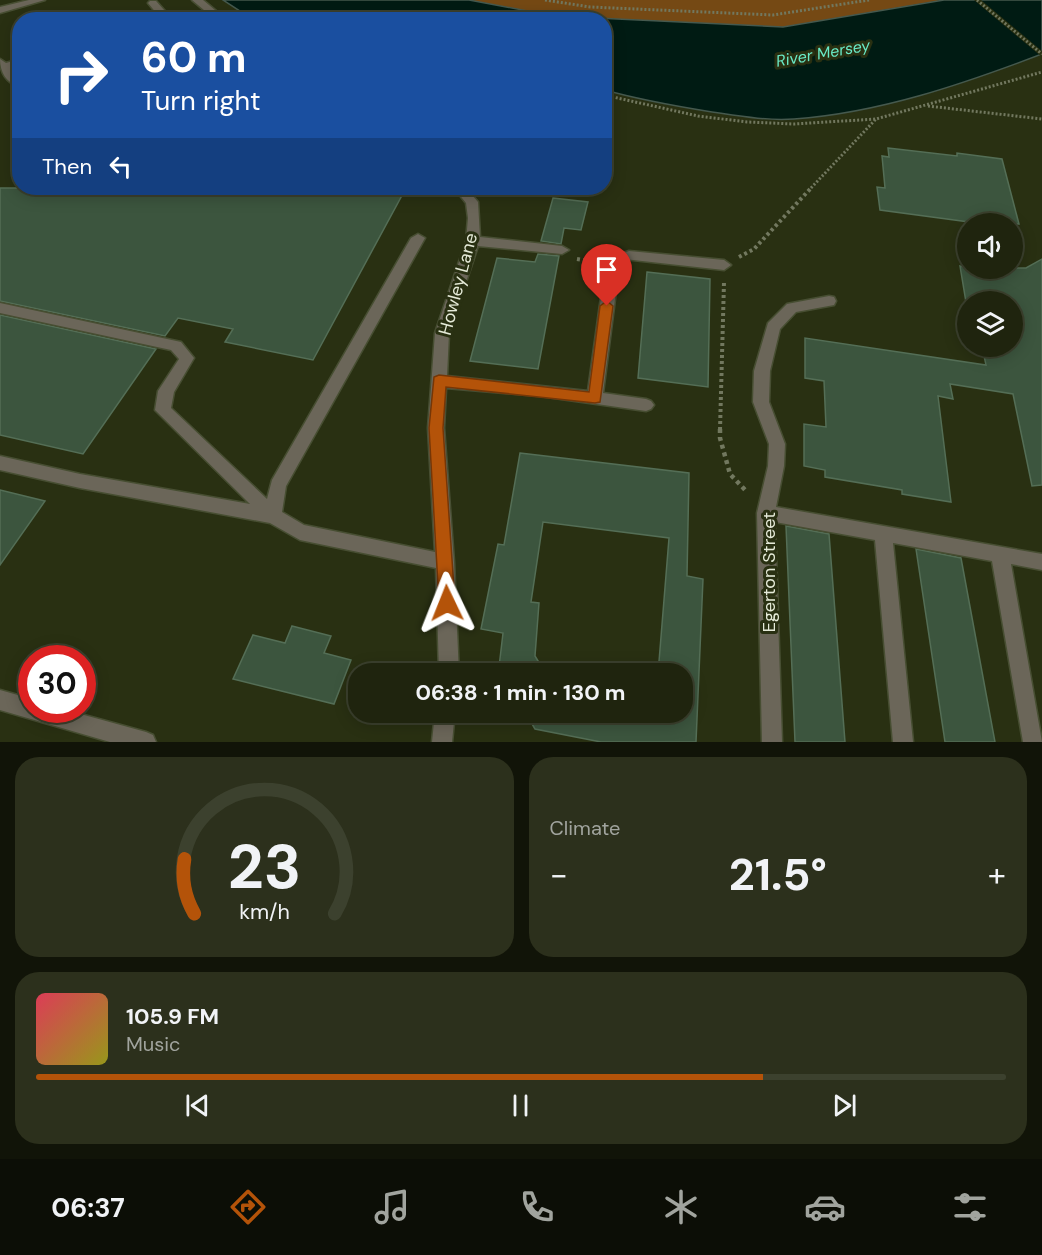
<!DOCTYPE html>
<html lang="en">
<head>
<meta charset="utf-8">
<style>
	body { margin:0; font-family:"DM Sans",sans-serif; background:#2c301c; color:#f1f3f6; height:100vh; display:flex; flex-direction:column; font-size:22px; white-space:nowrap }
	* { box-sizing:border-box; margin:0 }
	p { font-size:20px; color:#a1a49e }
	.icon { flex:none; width:33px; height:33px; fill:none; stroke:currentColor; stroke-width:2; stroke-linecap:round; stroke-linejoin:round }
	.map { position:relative; height:742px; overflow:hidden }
	.details { display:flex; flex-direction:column; gap:15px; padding:15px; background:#111408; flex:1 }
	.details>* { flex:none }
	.guide { position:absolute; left:12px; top:12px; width:600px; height:183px; border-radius:24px; box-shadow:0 3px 15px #0003,0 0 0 2px #3c412e; background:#1a4fa0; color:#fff; overflow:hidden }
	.fabs { position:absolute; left:957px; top:213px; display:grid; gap:12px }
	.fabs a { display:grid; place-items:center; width:66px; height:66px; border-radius:50%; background:#1f240e; box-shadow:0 3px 15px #0003,0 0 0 2px #3c412e; font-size:30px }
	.speed { position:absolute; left:18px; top:645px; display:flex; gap:12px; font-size:30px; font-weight:700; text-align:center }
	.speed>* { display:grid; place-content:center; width:78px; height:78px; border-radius:50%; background:#1f240e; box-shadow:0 3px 15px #0003,0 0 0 2px #3c412e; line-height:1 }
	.speed .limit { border:9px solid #d22; background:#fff; color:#111 }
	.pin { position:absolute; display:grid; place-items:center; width:51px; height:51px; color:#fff; margin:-62px -26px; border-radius:50% 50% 50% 0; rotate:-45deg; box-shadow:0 0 6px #0007 }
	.pin .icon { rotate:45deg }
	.me { position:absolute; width:66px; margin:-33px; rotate:358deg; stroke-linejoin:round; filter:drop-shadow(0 0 4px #0008) }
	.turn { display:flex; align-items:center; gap:21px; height:126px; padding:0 30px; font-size:27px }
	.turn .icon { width:78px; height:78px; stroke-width:2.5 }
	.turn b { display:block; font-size:42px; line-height:51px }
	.then { display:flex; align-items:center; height:57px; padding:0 30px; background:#0003; gap:12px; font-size:22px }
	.big { font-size:45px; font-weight:700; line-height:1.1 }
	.details .card { flex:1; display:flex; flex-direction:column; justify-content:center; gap:9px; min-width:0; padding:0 21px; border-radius:24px; background:#2c301c }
	.details .dial { align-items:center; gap:0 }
	.dial svg { height:156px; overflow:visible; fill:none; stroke:#3c412e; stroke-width:7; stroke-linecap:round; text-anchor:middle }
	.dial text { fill:#f1f3f6; stroke:none }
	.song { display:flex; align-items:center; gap:18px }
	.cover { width:72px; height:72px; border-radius:9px; background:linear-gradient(135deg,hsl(350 70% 55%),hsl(60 70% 35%)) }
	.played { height:6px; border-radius:3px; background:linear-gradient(90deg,#b45309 75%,#3c412e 75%) }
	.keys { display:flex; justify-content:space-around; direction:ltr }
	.heat { display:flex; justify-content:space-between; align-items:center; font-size:33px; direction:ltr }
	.details .tiles { flex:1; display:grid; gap:15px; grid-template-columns:1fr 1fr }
	.card:last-child { grid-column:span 2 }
	.trip { position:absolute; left:348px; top:663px; width:345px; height:60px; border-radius:24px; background:#1f240e; box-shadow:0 3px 15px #0003,0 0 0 2px #3c412e; font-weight:700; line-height:60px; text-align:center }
	.dock { display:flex; height:96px; justify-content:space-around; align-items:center; background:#0c0e06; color:#a1a49e }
	.dock .icon { width:42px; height:42px }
	.dock .selected { color:#b45309 }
	.dock b { font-size:27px; color:#f1f3f6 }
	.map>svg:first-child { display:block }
	.green { fill:#754914 }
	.water { fill:#001b13; stroke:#45594e; stroke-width:1.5 }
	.pier { fill:#293012 }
	.building { fill:#3c553e; stroke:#546e56; stroke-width:1.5 }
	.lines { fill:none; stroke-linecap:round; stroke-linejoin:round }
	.minor-casing { stroke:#474e32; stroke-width:3 }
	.path-far2 { stroke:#72785f; stroke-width:3; stroke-dasharray:2 2; stroke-linecap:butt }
	.path-far1 { stroke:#72785f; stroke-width:4; stroke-dasharray:3 3; stroke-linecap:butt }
	.path { stroke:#72785f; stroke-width:4.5; stroke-dasharray:4 4; stroke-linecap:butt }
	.minor { fill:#6b6659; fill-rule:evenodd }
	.route { fill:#b45309; stroke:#753606; stroke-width:1.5 }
	.labels { text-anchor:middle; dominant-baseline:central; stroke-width:6; stroke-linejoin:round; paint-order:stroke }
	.far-water-label { font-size:16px; font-style:italic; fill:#69eac7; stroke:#293012 }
	.street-label { font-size:18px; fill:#e5ead8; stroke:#293012 }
</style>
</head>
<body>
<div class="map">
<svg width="1042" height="742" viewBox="0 0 1042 742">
	<rect width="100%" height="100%" fill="#293012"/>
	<path class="green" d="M 469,0 L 942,0 L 783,27 L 554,16 Z"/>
	<path class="water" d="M 223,0 L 469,0 L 554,16 L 783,27 L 944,0 L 1042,0 L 1042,54 C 963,84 879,113 794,119 C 767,121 739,116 712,112 C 675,106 640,100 605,90 L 604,20 L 252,19 Z"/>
	<path class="pier" d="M 974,0 L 981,0 L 1042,51 L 1042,57 Z"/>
	<path class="building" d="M 888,148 L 957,156 L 957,153 L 1002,159 L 1019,224 L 984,224 L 880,210 L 877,187 L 885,188 L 882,156 L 889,157 Z
		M 0,188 L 406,188 L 313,360 L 225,342 L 233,329 L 178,318 L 165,336 L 0,301 Z
		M 553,198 L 588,202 L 581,230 L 564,228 L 561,244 L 541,241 Z
		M 538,254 L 559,256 L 538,369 L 470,361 L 497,258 L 535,262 Z
		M 1042,259 L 1042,485 L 1032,486 L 1013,394 L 950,384 L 953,399 L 938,396 L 951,502 L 902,494 L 902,490 L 825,477 L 825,470 L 804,466 L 804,424 L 826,427 L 824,381 L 805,378 L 805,338 L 986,365 L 982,346 L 1012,346 L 1012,302 L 966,302 L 960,266 L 968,268 L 1026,268 Z
		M 647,272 L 710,279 L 708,387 L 638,378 Z
		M 0,315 L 156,349 L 83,454 L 0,435 Z
		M 520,453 L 689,473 L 687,576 L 703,579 L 696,742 L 601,742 L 535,729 L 525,712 L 682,712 L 682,674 L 658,674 L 669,538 L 543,522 L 531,602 L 539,603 L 535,656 L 546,674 L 503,674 L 499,667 L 503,633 L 481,629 L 498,544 L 504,545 Z
		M 0,490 L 45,501 L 0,565 Z
		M 786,526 L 829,534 L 845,742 L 795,742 Z
		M 916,549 L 961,558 L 995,742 L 945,742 Z
		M 292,626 L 331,636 L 324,653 L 351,660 L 334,704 L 233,679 L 253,635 L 285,643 Z"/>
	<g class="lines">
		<g class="minor-casing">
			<path id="minor" d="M 29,0 L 45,0 L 0,13 L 0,7 Z
				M 192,0 L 203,0 L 227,20 L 215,20 L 209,15 L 196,20 L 181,20 L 204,10 Z
				M 150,1 L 156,1 L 173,20 L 162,20 L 148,3 Z
				M 0,59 L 6,63 L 20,59 L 20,66 L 10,68 L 20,80 L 20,87 C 6,83 0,72 0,59 Z
				M 454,188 L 466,188 L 478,202 L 480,237 L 562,246 L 569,250 L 562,254 L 478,246 L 449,333 L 447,376 L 588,391 L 603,283 L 610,278 L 617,283 L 603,393 L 646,399 L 651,401 L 654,405 L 651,409 L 646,411 L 540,396 L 446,388 L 444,428 L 454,562 L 459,674 L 439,674 L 436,568 L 300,540 L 270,523 L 80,488 L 0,470 L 0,456 L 80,474 L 250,504 L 155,410 L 158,391 L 179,359 L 171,350 L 0,313 L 0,303 L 181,342 L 194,358 L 174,392 L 171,408 L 267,499 L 272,480 L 411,238 L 418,234 L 425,238 L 286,486 L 282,512 L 304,525 L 435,552 L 428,428 L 435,333 L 466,241 L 468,218 L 466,203 Z
				M 629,251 L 724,260 L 731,265 L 724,270 L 624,259 L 622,256 L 624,253 Z
				M 829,296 L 834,297 L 836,301 L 834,305 L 796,312 L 780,329 L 770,371 L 769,402 L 785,444 L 784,466 L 776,507 L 1042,554 L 1042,570 L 1011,564 L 1042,742 L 1023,742 L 992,561 L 893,543 L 913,742 L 893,742 L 875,540 L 775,522 L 782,742 L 762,742 L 757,513 L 768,466 L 769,444 L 753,402 L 754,371 L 768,323 L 787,304 Z
				M 0,690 L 32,699 L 32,710 L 66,710 L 146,732 L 153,735 L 156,742 L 110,742 L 0,710 Z
				M 435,712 L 455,712 L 452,742 L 432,742 Z"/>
		</g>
		<path class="path-far2" d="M 545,0 L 590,7 L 773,15 L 869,0
			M 977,0 L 1042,54
			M 604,95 L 698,116 L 747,122 L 794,124 L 876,119 L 1042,72
			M 928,106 L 1042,119
			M 811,188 L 876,119"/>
		<path class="path-far1" d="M 739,257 L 754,249 L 812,187
			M 577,259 L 595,262 L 611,259
			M 720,430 L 724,282"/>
		<path class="path" d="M 720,429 L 720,438 L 730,474 L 747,492"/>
		<use href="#minor" class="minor"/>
	</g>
	<path class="route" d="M 607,301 L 613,306 L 600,402 L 595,403 L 446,387 L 443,428 L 455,603 L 453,609 L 447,611 L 441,609 L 439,603 L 429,428 L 434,377 L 439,375 L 589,392 L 600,306 Z"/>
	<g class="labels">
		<g class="far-water-label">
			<text transform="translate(823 53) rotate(-10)">River Mersey</text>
		</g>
		<g class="street-label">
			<text transform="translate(458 284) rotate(-75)">Howley Lane</text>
			<text transform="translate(769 572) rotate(-90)">Egerton Street</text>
		</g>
	</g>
</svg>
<div class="fabs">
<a><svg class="icon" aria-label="sound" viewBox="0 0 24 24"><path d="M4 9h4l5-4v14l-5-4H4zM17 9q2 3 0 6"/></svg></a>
<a><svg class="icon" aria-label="layers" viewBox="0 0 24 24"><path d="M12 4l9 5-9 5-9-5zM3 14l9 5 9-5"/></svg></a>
</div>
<div class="speed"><div class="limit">30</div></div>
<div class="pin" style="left:607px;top:306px;background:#d93025"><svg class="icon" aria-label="arrive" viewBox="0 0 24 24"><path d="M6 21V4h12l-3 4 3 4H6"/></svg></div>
<svg class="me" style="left:447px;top:603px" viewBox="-20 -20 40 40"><path d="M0-17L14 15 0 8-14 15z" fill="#b45309" stroke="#fff" stroke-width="4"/></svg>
<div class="trip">06:38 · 1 min · 130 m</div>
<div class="guide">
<div class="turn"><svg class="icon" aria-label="right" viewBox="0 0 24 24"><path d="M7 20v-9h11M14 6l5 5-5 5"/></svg><div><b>60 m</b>Turn right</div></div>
<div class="then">Then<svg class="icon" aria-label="left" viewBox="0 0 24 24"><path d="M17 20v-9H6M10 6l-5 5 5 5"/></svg></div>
</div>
</div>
<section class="details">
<div class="tiles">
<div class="card dial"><svg viewBox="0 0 100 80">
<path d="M14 69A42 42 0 1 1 86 69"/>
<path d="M14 69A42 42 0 0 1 9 41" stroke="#b45309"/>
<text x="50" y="56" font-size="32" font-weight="700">23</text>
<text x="50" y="72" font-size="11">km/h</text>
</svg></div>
<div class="card"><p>Climate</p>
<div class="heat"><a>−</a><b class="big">21.5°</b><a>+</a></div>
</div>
<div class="card">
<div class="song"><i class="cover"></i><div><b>105.9 FM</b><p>Music</p></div></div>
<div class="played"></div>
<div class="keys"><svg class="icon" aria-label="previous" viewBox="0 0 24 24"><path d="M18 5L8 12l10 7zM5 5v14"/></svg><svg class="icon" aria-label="pause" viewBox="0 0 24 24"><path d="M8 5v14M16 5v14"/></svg><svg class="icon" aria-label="next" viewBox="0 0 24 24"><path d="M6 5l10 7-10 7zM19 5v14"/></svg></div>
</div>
</div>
</section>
<nav class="dock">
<b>06:37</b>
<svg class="icon selected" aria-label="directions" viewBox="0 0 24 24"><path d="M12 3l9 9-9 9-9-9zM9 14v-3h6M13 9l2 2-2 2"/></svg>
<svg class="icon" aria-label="music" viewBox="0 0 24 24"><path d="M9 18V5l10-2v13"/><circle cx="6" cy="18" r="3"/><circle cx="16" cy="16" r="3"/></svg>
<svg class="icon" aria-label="phone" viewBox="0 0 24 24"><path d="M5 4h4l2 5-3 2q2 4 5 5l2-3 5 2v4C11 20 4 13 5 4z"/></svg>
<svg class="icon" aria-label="climate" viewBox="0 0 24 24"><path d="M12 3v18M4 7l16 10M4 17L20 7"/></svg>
<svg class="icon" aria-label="car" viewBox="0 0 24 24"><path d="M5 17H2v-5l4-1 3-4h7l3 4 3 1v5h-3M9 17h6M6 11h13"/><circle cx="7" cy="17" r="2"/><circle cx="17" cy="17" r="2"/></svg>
<svg class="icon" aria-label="filters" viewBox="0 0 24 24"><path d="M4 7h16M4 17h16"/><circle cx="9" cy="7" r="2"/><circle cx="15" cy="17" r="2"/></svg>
</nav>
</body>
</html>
